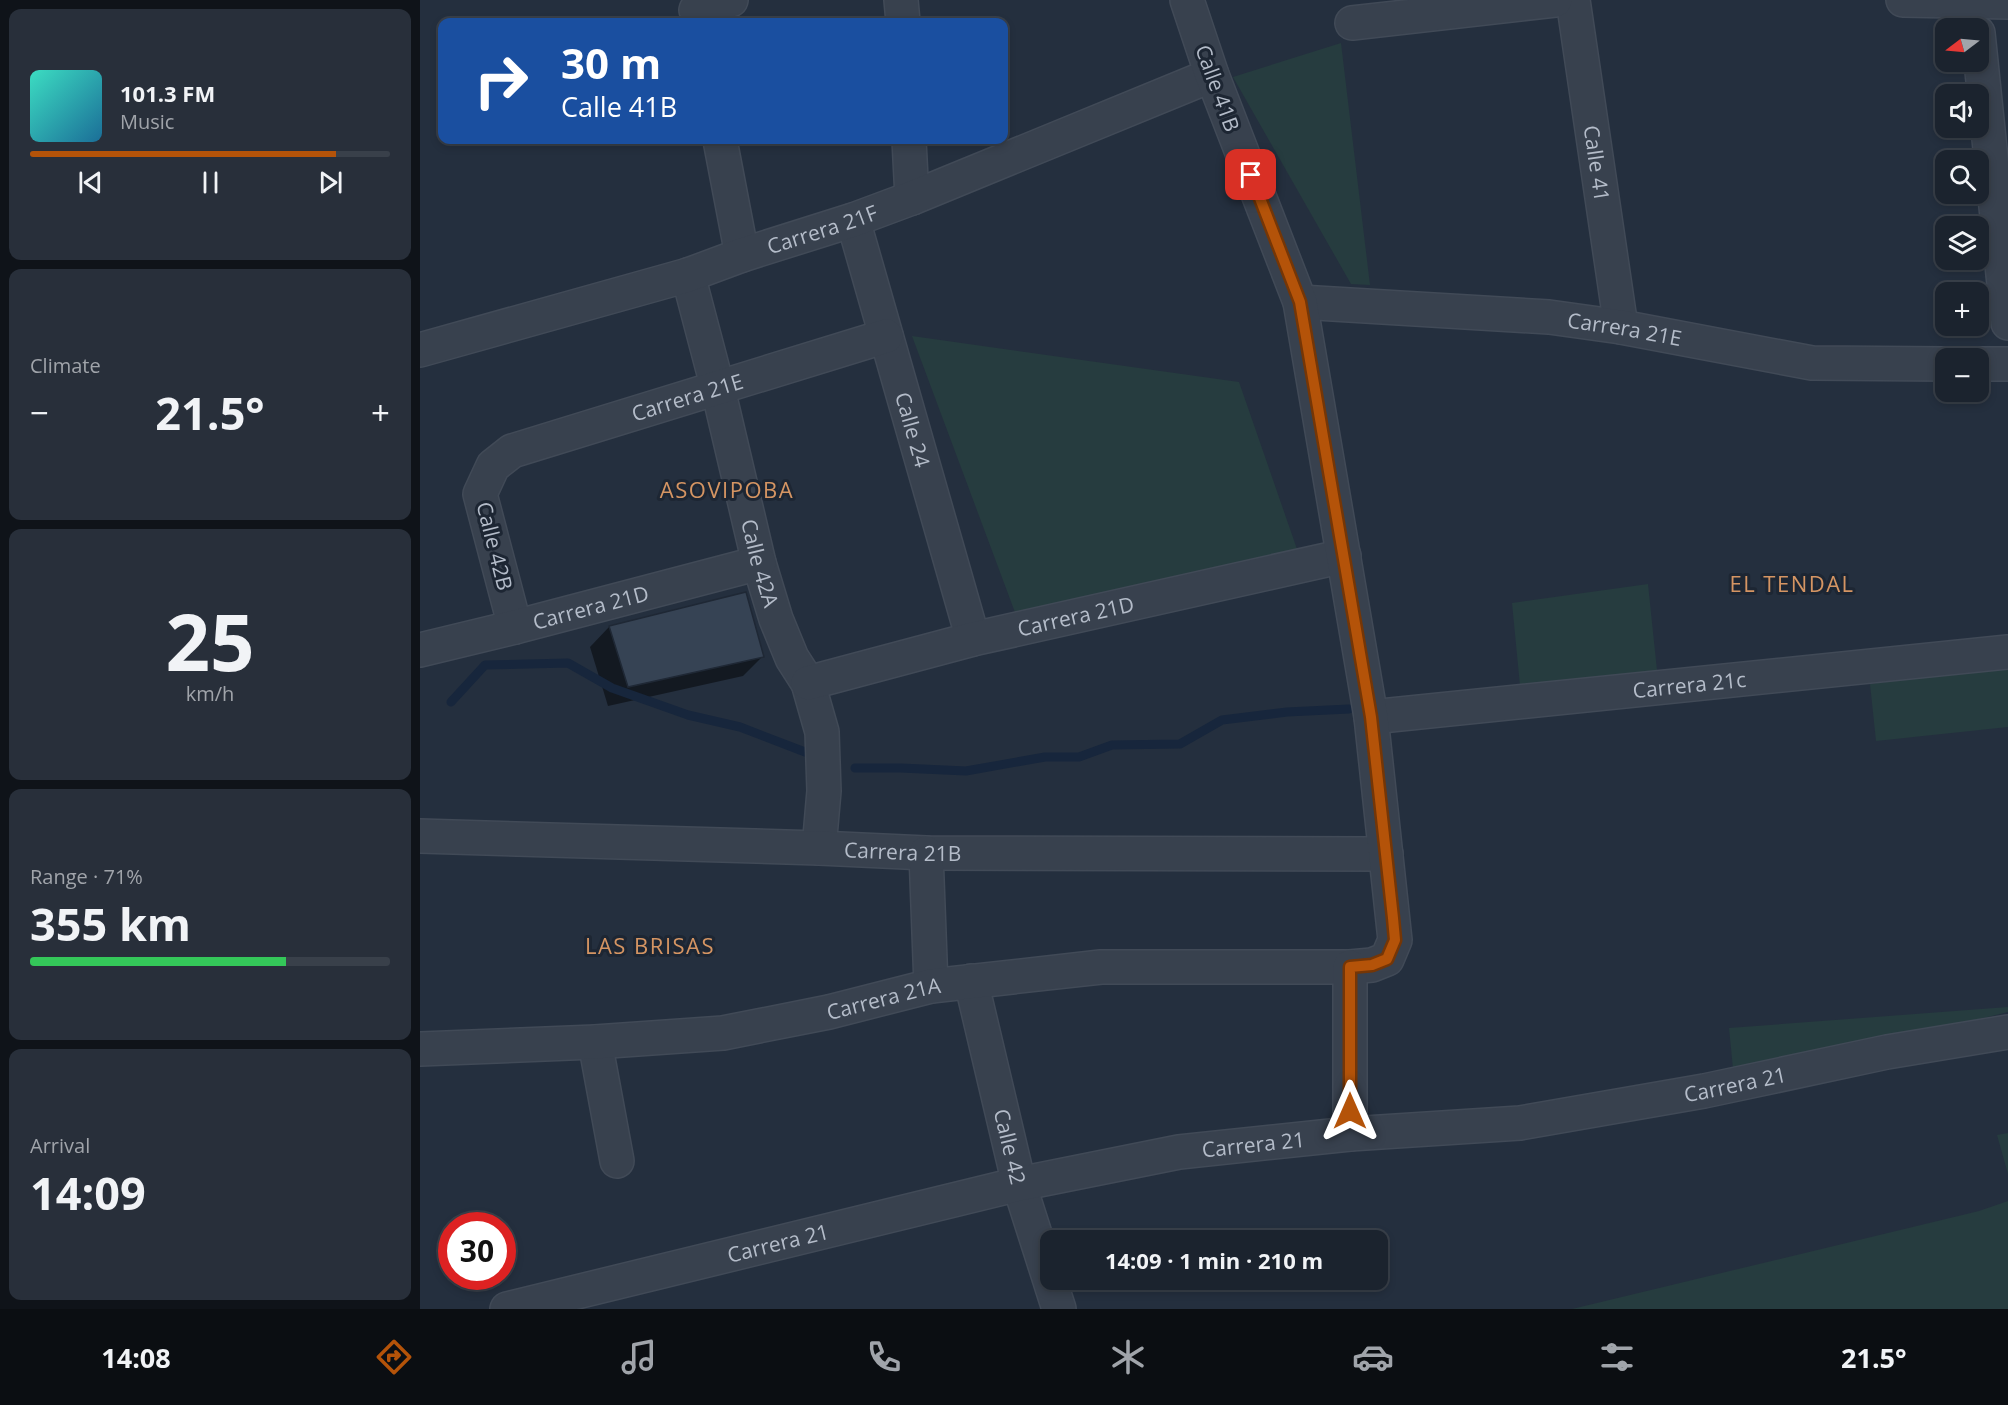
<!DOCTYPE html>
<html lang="en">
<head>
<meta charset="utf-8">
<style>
	body { margin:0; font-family:"Open Sans",sans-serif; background:#282f3a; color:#f1f3f6; height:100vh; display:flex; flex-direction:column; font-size:22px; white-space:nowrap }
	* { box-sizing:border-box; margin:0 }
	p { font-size:20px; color:#a0a4aa }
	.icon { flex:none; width:33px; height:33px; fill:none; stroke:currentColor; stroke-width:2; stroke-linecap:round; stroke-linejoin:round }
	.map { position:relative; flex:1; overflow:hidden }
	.side { display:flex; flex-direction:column; gap:9px; padding:9px; background:#0f1319; width:420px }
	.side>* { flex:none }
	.banner { position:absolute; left:18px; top:18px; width:570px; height:126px; border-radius:12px; box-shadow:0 3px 9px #0003,0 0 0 2px #39404a; background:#1a4fa0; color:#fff; overflow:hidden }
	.needle { width:39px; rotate:254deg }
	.controls { position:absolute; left:1515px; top:18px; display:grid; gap:12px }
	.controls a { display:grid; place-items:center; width:54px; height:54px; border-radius:12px; background:#1b232e; box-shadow:0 3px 9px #0003,0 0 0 2px #39404a; font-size:30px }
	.speed { position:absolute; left:18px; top:1212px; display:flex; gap:12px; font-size:30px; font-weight:700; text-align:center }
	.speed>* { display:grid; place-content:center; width:78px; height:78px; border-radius:50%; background:#1b232e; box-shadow:0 3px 9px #0003,0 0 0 2px #39404a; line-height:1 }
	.speed .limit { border:9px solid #d22; background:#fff; color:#111 }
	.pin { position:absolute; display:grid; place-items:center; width:51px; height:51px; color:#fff; margin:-26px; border-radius:12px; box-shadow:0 3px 9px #0006 }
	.me { position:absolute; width:66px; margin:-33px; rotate:0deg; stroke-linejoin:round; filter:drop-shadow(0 0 4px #0008) }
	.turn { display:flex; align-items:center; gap:21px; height:126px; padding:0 24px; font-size:27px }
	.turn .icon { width:78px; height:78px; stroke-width:2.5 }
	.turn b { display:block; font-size:42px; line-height:51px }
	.big { font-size:45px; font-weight:700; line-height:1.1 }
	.side .tile { flex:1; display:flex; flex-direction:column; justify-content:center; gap:9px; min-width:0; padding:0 21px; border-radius:12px; background:#282f3a }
	.side .dial { align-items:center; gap:0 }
	.dial b { font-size:78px; line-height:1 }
	.song { display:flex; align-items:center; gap:18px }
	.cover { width:72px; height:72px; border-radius:9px; background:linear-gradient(135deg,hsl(170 70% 55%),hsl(200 70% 35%)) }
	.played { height:6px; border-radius:3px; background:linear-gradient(90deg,#b45309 85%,#39404a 85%) }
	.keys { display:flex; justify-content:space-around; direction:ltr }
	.heat { display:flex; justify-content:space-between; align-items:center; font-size:33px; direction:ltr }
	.charge { height:9px; border-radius:4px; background:linear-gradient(90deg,#34c759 71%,#39404a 0) }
	.trip { position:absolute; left:620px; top:1230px; width:348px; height:60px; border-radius:12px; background:#1b232e; box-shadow:0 3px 9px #0003,0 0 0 2px #39404a; font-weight:700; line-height:60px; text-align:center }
	.dock { display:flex; height:96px; justify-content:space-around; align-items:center; background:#0b0e12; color:#a0a4aa }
	.dock .icon { width:42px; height:42px }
	.dock .selected { color:#b45309 }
	.dock b { font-size:27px; color:#f1f3f6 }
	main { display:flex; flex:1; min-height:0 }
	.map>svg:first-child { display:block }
	.green { fill:#263c3f }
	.shadow { fill:#0007 }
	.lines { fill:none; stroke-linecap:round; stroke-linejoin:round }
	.stream { stroke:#17263c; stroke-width:9 }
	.building { fill:#364354; stroke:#1f2835; stroke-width:1.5 }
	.minor-casing { stroke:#414a57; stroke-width:36 }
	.minor { stroke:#38414e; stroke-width:33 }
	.route-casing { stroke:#753606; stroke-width:15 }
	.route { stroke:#b45309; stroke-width:10 }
	.labels { text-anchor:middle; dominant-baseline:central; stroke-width:6; stroke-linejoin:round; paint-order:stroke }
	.street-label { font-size:21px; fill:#b4bcc9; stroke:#1d2633 }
	.neighbourhood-label { font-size:22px; letter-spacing:1.5px; fill:#d59563; stroke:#1d2633 }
</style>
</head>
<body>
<main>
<section class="side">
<div class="tile">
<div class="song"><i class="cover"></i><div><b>101.3 FM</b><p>Music</p></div></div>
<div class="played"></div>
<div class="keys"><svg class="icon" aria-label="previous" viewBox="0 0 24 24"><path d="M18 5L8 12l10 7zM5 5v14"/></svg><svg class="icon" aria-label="pause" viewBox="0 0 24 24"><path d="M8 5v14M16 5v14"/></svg><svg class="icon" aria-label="next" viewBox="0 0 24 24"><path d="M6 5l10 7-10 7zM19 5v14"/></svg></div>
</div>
<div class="tile"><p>Climate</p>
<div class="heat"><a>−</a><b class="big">21.5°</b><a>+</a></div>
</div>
<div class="tile dial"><b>25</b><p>km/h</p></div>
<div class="tile"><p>Range · 71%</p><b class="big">355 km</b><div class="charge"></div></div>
<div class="tile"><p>Arrival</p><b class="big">14:09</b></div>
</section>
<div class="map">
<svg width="1588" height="1309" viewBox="0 0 1588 1309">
	<rect width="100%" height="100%" fill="#242f3e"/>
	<path class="green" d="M 921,43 L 950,285 L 931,284 L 813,77 Z
		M 492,336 L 819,382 L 878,552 L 596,615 Z
		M 1228,584 L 1238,680 L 1101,696 L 1092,603 Z
		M 1588,664 L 1588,727 L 1456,741 L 1450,684 Z
		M 1588,1007 L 1588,1012 L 1314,1079 L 1309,1028 Z
		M 1588,1133 L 1588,1174 L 1577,1135 Z
		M 1588,1201 L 1588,1309 L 1152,1309 L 1559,1211 Z"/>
	<path class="shadow" d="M 189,627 L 343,656 L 323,676 L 188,706 L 170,647 Z"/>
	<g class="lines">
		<path class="stream" d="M 31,702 L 65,665 L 148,663 L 192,688 L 268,715 L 320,727 L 385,752
			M 435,768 L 481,768 L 546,771 L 625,757 L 659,757 L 692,745 L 760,744 L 802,720 L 867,712 L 929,709"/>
	</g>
	<path class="building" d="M 326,592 L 344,657 L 208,687 L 189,626 Z"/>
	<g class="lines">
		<g class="minor-casing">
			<g id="minor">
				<path d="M 481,0 L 483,22"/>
				<path id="s1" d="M 1153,0 L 1201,327"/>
				<path d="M 1483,0 L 1588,2"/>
				<path d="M 276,10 L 311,0"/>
				<path d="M 932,23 L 1135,0"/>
				<path d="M 1558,33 L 1588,323"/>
				<path d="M 300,140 L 322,255"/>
				<path d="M 489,140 L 492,198"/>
				<path id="s2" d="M 433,220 L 553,639"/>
				<path id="s3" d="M 268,275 L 298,389 L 339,563 L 356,619 L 372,658 L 388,683 L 402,732 L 404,791 L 399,848"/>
				<path id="s4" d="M 880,302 L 1129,317 L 1201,327 L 1392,363 L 1526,364"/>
				<path id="s5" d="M 0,350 L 268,275 L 322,255 L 433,220 L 492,198 L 792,75"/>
				<path d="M 1558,364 L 1588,364"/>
				<path id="s6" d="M 95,627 L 60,494 L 73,466 L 92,451 L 466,336"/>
				<path id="s7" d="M 0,650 L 95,627 L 339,563"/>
				<path id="s8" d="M 388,683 L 553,639 L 924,556"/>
				<path id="s9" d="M 951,717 L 1588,652"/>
				<path id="s10" d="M 0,836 L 399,848 L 506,853 L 966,854"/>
				<path d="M 506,853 L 511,986"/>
				<path id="s11" d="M 551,981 L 599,1184 L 639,1309"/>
				<path d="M 175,1042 L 197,1161"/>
				<path id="s12" d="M 0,1049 L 175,1042 L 303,1033 L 409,1012 L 511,986 L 681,967 L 930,967 L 952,965 L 967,959 L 975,940 L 951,717 L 880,302 L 792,75 L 767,0"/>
				<path d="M 930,1134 L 930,967"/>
				<path id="s13" d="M 87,1309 L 599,1184 L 759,1152 L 930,1134 L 1100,1123 L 1284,1091 L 1467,1052 L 1588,1032"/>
			</g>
		</g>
		<use href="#minor" class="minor"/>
	</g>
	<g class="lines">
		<g class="route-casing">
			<path id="route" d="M 831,175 L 880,302 L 951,717 L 973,918 L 975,940 L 967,959 L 952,965 L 930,967 L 930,1111"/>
		</g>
		<use href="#route" class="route"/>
	</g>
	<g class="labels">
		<g class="street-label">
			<text transform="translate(798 88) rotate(70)">Calle 41B</text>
			<text stroke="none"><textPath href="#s1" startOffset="165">Calle 41</textPath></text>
			<text stroke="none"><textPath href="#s5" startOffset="420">Carrera 21F</textPath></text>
			<text stroke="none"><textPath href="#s4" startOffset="326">Carrera 21E</textPath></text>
			<text stroke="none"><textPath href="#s6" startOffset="376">Carrera 21E</textPath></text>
			<text stroke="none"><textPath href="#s2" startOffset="218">Calle 24</textPath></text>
			<text transform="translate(75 546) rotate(76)">Calle 42B</text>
			<text stroke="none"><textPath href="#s3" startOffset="297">Calle 42A</textPath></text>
			<text stroke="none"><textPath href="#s7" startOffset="176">Carrera 21D</textPath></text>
			<text stroke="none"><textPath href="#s8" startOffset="276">Carrera 21D</textPath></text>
			<text stroke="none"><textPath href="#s9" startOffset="320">Carrera 21c</textPath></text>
			<text stroke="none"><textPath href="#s10" startOffset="483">Carrera 21B</textPath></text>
			<text stroke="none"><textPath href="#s12" startOffset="468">Carrera 21A</textPath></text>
			<text stroke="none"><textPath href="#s13" startOffset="1251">Carrera 21</textPath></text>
			<text stroke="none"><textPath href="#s13" startOffset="765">Carrera 21</textPath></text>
			<text stroke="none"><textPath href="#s11" startOffset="170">Calle 42</textPath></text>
			<text stroke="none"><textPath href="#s13" startOffset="279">Carrera 21</textPath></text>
		</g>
		<g class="neighbourhood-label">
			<text x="307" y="489">ASOVIPOBA</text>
			<text x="1372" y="583">EL TENDAL</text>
			<text x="230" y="945">LAS BRISAS</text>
		</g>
	</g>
</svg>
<div class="controls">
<a><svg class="needle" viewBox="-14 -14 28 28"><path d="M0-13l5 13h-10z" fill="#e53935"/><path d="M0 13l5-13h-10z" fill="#a0a4aa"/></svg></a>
<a><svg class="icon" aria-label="sound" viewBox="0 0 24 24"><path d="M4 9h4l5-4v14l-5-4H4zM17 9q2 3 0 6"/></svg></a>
<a><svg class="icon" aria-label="search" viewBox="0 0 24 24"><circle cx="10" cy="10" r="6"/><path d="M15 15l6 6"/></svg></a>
<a><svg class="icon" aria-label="layers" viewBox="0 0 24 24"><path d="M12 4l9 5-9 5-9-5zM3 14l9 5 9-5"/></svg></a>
<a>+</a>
<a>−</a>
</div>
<div class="speed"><div class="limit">30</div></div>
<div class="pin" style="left:831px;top:175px;background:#d93025"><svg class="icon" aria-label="arrive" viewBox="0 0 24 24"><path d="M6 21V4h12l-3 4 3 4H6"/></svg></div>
<svg class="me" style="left:930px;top:1111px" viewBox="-20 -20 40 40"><path d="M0-17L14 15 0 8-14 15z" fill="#b45309" stroke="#fff" stroke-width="4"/></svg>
<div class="trip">14:09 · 1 min · 210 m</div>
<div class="banner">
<div class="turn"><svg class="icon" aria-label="right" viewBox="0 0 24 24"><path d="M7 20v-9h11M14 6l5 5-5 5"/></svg><div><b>30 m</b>Calle 41B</div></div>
</div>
</div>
</main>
<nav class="dock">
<b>14:08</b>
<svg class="icon selected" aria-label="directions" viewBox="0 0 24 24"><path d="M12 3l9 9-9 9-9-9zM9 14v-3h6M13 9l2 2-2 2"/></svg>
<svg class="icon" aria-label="music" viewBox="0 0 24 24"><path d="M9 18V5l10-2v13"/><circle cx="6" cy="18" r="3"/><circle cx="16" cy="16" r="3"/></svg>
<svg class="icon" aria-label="phone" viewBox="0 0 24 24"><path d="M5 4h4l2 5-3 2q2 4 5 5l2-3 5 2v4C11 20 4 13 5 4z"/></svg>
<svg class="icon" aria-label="climate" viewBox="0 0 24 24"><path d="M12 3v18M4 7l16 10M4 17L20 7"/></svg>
<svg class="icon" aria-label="car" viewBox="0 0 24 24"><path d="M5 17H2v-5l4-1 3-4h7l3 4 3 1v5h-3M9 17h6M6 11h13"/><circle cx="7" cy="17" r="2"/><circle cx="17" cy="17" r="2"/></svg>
<svg class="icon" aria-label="filters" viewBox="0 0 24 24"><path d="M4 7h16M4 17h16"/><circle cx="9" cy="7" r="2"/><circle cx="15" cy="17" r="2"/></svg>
<b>21.5°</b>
</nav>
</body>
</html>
